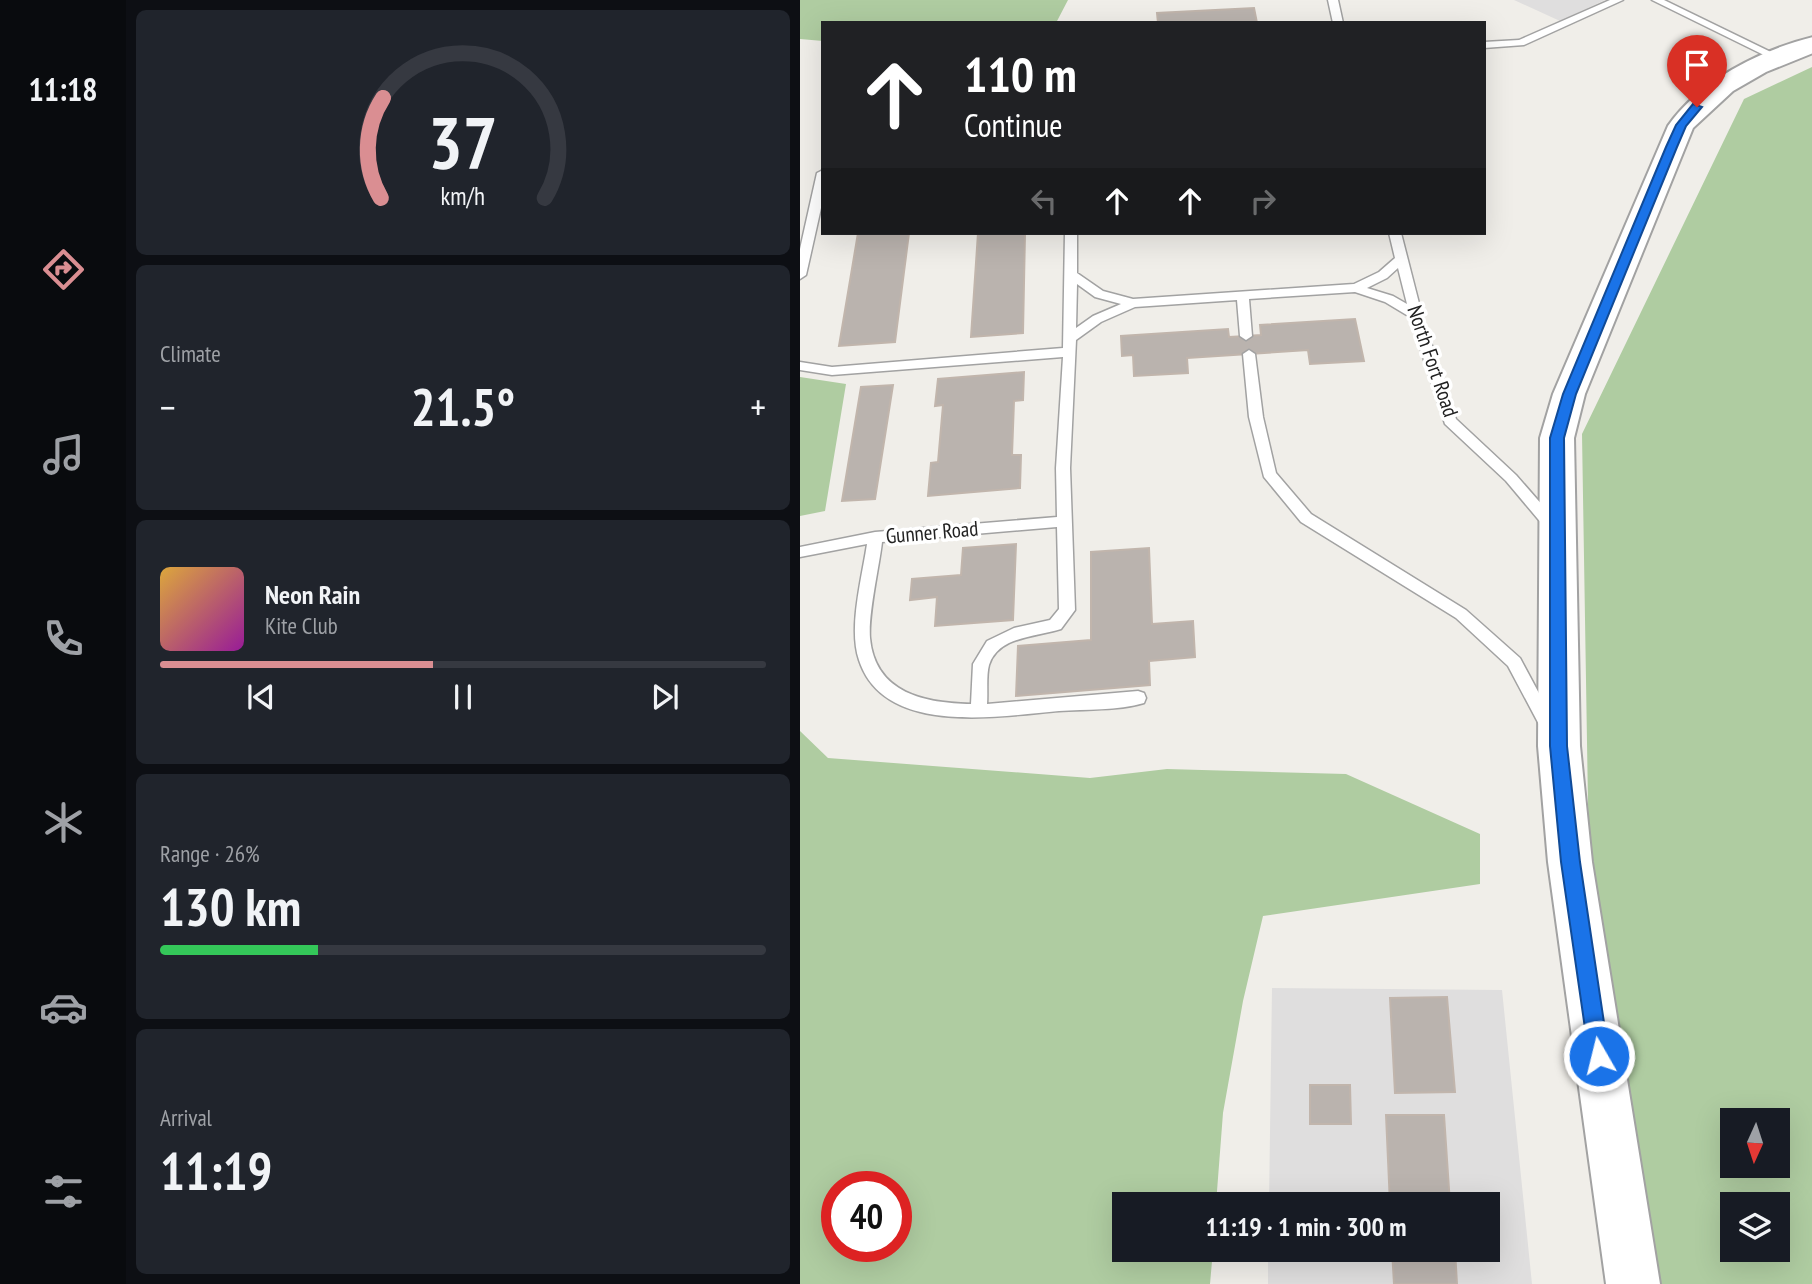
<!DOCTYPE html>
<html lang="en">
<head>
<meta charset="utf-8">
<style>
	body { margin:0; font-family:"PT Sans Narrow",sans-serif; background:#20242c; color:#f1f3f6; height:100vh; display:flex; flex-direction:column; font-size:26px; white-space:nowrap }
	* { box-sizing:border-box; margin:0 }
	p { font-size:23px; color:#9ea1a6 }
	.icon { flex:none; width:38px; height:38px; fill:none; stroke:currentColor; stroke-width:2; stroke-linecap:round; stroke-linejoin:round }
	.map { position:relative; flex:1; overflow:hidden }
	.panel { display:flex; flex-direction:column; gap:10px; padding:10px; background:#0d0f14; width:674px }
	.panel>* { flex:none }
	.hud { position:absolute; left:21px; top:21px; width:665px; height:214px; border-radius:0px; box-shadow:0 7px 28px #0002; background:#202124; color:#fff; overflow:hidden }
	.needle { width:46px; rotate:183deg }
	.buttons { position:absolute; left:920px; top:1108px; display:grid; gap:14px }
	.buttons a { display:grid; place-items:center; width:70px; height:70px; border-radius:0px; background:#171b24; box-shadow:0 7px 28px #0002; font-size:35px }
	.speed { position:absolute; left:21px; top:1171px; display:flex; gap:14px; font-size:35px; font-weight:700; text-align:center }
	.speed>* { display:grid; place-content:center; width:91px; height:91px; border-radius:50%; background:#171b24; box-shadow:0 7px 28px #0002; line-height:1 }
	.speed .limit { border:10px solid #d22; background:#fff; color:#111 }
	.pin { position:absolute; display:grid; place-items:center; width:60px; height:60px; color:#fff; margin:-72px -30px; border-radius:50% 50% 50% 0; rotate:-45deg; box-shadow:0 0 7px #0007 }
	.pin .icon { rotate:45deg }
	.me { position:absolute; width:77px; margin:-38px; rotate:352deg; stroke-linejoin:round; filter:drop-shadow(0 0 5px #0008) }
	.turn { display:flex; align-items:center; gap:24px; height:147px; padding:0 28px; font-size:32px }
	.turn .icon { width:91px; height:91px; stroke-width:2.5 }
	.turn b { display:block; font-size:49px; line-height:60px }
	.lanes { display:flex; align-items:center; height:66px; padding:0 28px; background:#0003; justify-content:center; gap:35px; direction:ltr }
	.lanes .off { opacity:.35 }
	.big { font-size:52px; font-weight:700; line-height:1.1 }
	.panel .tile { flex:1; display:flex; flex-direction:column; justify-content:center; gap:10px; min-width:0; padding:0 24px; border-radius:10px; background:#20242c }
	.panel .dial { align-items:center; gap:0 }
	.dial svg { height:182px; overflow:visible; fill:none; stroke:#363941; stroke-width:7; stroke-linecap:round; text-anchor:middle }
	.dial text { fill:#f1f3f6; stroke:none }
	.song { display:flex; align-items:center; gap:21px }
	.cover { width:84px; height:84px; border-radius:10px; background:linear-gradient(135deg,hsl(40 70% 55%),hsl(300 70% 35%)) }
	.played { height:7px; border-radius:4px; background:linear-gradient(90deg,#da8e92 45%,#363941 45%) }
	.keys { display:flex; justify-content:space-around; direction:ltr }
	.heat { display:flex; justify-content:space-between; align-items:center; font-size:38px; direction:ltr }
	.charge { height:10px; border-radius:5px; background:linear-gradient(90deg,#34c759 26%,#363941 0) }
	.trip { position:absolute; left:312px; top:1192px; width:388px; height:70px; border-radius:0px; background:#171b24; box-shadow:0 7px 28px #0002; font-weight:700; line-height:70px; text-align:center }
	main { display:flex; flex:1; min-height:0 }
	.dock { display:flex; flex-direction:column; width:126px; justify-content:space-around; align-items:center; background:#090b0e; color:#9ea1a6 }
	.dock .icon { width:49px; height:49px }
	.dock .active { color:#da8e92 }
	.dock b { font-size:32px; color:#f1f3f6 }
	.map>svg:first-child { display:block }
	.residential { fill:#dfdede }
	.forest { fill:#afcca1; fill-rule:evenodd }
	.building { fill:#bab3ae; stroke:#c1b5ac; stroke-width:2 }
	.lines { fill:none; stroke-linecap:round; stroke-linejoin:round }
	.service-casing { stroke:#a2a2a2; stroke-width:3 }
	.tertiary-casing { stroke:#a2a2a2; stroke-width:4 }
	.service { fill:#fff; fill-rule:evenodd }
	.tertiary { fill:#fff; fill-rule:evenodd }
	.route { fill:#1a73e8; stroke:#114b97; stroke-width:2 }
	.labels { text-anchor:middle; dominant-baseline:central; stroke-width:7; stroke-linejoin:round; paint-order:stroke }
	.street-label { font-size:21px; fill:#212121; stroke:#fff }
</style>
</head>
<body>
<main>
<nav class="dock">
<b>11:18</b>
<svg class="icon active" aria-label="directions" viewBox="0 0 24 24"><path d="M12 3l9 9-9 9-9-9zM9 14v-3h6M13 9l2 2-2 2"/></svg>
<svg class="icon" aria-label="music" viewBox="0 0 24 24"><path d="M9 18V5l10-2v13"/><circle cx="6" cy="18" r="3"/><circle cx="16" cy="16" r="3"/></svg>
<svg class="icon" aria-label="phone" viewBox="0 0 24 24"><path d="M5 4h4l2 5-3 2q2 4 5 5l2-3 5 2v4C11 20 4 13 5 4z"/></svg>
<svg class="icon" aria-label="climate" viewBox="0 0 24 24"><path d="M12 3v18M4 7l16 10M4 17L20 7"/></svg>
<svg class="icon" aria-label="car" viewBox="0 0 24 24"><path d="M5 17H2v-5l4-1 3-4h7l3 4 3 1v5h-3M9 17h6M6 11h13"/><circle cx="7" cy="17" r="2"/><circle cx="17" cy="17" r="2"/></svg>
<svg class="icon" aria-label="filters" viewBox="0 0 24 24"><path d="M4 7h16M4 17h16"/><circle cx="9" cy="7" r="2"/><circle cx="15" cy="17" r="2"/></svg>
</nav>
<section class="panel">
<div class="tile dial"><svg viewBox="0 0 100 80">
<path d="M14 69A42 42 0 1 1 86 69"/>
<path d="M14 69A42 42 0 0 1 15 25" stroke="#da8e92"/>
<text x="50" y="56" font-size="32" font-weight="700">37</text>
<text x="50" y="72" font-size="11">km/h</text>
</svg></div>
<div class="tile"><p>Climate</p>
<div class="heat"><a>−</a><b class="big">21.5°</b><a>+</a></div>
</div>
<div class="tile">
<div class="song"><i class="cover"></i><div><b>Neon Rain</b><p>Kite Club</p></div></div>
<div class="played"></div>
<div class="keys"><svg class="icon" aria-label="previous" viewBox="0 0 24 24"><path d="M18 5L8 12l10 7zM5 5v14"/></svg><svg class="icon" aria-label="pause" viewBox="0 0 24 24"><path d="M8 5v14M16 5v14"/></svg><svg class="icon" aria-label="next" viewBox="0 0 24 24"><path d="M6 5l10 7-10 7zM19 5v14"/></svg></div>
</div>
<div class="tile"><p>Range · 26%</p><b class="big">130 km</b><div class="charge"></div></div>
<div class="tile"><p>Arrival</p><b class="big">11:19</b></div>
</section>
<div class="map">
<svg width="1013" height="1284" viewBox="0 0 1013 1284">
	<rect width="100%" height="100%" fill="#f0eee9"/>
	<path class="residential" d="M 714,0 L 805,0 L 760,21 Z
		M 472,988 L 702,990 L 732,1284 L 468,1284 L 468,1250 L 688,1250 L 688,1204 L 469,1204 Z"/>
	<path class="forest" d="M 0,0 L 268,0 L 256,23 L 23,23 L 23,41 L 0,39 Z
		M 1012,67 L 1012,1284 L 855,1284 L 789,865 L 782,434 L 944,99 ZM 933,1120 L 978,1120 L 978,1166 L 933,1166 ZM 933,1204 L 978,1204 L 978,1250 L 933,1250 Z
		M 0,377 L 46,384 L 25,511 L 0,516 Z
		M 0,731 L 28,758 L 290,778 L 367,769 L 546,774 L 680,834 L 680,884 L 463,916 L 443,1001 L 423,1113 L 416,1204 L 324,1204 L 324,1250 L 413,1250 L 410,1284 L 0,1284 ZM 37,1186 L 96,1186 L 96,1246 L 37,1246 Z"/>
	<path class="building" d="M 454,8 L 457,23 L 358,23 L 357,13 Z
		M 58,233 L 109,233 L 95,342 L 39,346 Z
		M 178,233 L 225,233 L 223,333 L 171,337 Z
		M 555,319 L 564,361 L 510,364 L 508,350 L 387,358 L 388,373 L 334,376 L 333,355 L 322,356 L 321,336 L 428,329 L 429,337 L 446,336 L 461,335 L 460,325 Z
		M 224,372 L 223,400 L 214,401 L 212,455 L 221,455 L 220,488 L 128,496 L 131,463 L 138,462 L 143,405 L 135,406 L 138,379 Z
		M 93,385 L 75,499 L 42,501 L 61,387 Z
		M 216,544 L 213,620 L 135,626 L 137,597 L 110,600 L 112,579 L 161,575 L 163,548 Z
		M 349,548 L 352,624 L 393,621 L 395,657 L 349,661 L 350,685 L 216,696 L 218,646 L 291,640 L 291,552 Z
		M 647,997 L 655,1092 L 595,1093 L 590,998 Z
		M 510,1085 L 550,1085 L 551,1124 L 510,1124 Z
		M 586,1115 L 644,1115 L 650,1204 L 590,1204 Z
		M 592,1250 L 655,1250 L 657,1284 L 594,1284 Z"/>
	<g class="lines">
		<g class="service-casing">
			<path id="service" d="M 528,0 L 538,0 L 543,23 L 533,23 Z
				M 810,0 L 823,0 L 724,45 L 684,48 L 684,42 L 719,40 Z
				M 852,0 L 864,0 L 983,58 L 974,60 Z
				M 23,170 L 23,199 L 6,275 L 0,279 L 0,249 L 17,173 Z
				M 265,233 L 277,233 L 277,273 L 303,291 L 333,299 L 554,284 L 579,272 L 595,258 L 589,233 L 601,233 L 622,315 L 656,419 L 716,475 L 758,523 L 760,527 L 758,531 L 748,531 L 706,481 L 645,424 L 610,317 L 585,302 L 555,292 L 449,299 L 452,336 L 446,340 L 440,336 L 437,300 L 335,307 L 301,322 L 276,340 L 270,468 L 275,610 L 261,629 C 237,637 198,636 189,665 C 186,676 188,692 187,704 L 338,691 L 344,693 L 346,698 L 344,703 C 318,711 286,709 259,711 C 199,716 84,737 59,660 C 48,628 62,578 67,544 L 0,557 L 0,547 L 75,532 L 257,517 L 256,468 L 263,357 L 32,375 L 0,370 L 0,362 L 32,367 L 263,348 ZM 598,268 L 607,304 L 593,296 L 567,288 L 587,278 ZM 277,284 L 295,297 L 321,304 L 293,316 L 276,328 ZM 257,527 L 259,609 L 250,620 L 214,628 L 187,641 L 173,664 L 171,704 C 126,703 75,694 70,638 C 68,614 79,568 82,542 Z
				M 449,350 L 455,354 L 463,417 L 476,473 L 511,514 L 666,610 L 720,658 L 756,725 L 754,730 L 748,732 L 742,730 L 708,666 L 656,618 L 501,522 L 464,477 L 449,417 L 443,354 Z"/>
		</g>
		<g class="tertiary-casing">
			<path id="tertiary" d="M 1013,37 L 1013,53 L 966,72 L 933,91 L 893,128 L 785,394 L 774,438 L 780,746 L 792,862 L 860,1284 L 806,1284 L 748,862 L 738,746 L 740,438 L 753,394 L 868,126 C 899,81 960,50 1013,37 Z"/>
		</g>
		<use href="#service" class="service"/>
		<use href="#tertiary" class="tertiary"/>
	</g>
	<path class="route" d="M 893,104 L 902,107 L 886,126 L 877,147 L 776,394 L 764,438 L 767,746 L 780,862 L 809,1056 L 806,1063 L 799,1066 L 792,1063 L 789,1056 L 761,862 L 750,746 L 750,438 L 763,394 L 866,147 L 876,125 Z"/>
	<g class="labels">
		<g class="street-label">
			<text transform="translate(633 361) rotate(71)">North Fort Road</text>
			<text transform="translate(132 532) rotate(-5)">Gunner Road</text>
		</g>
	</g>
</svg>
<div class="buttons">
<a><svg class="needle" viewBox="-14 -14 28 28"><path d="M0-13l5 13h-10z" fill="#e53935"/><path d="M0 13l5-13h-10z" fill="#9ea1a6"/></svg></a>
<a><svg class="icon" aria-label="layers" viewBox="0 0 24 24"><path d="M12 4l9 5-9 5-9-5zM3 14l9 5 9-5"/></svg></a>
</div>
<div class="speed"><div class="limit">40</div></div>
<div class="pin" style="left:897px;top:107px;background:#d93025"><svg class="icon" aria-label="arrive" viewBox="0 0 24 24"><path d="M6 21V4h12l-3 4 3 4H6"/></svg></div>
<svg class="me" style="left:799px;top:1056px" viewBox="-20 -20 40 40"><circle r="17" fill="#1a73e8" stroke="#fff" stroke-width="3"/><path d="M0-11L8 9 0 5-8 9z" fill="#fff"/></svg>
<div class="trip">11:19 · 1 min · 300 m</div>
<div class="hud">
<div class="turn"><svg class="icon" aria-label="ahead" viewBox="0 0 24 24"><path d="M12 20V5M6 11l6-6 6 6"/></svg><div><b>110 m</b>Continue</div></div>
<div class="lanes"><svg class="icon off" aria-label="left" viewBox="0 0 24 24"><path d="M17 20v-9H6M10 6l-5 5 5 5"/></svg><svg class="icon" aria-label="ahead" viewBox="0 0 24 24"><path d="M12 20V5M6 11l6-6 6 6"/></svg><svg class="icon" aria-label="ahead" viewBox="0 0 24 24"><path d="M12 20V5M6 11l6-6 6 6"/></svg><svg class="icon off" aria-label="right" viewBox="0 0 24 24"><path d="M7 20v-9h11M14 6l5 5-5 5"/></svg></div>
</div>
</div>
</main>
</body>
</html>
